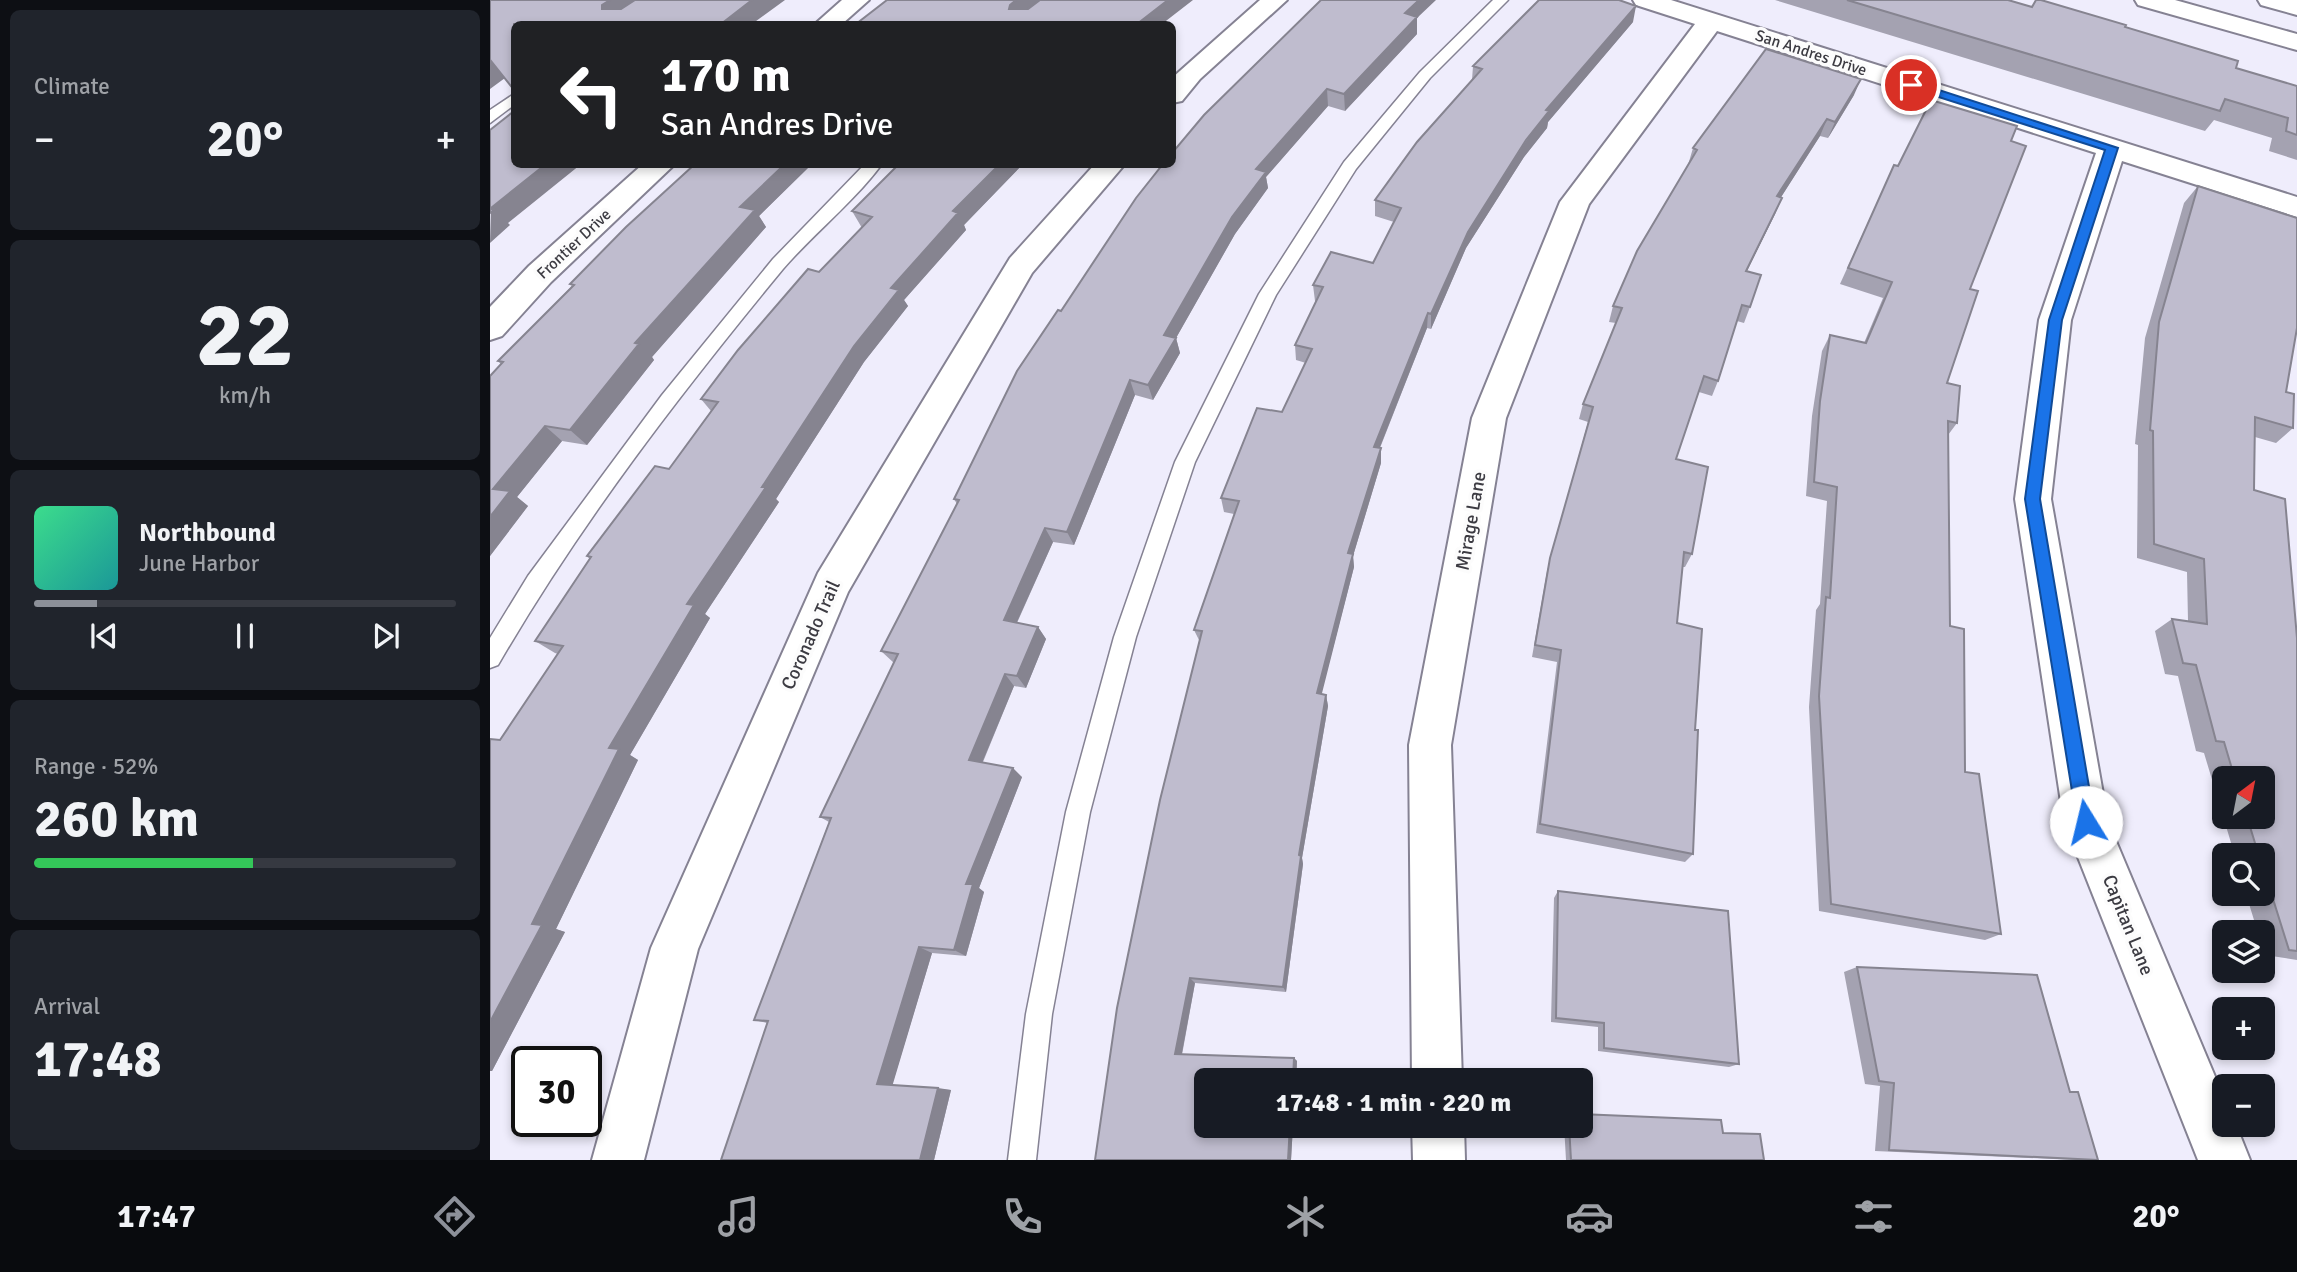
<!DOCTYPE html>
<html lang="en">
<head>
<meta charset="utf-8">
<style>
	body { margin:0; font-family:Signika,sans-serif; background:#20242c; color:#f1f3f6; height:100vh; display:flex; flex-direction:column; font-size:26px; white-space:nowrap }
	* { box-sizing:border-box; margin:0 }
	p { font-size:23px; color:#9ea1a6 }
	.icon { flex:none; width:38px; height:38px; fill:none; stroke:currentColor; stroke-width:2; stroke-linecap:round; stroke-linejoin:round }
	.map { position:relative; flex:1; overflow:hidden }
	.side { display:flex; flex-direction:column; gap:10px; padding:10px; background:#0d0f14; width:490px }
	.side>* { flex:none }
	.hud { position:absolute; left:21px; top:21px; width:665px; height:147px; border-radius:10px; box-shadow:0 4px 10px #0003; background:#202124; color:#fff; overflow:hidden }
	.needle { width:46px; rotate:32deg }
	.buttons { position:absolute; left:1722px; top:766px; display:grid; gap:14px }
	.buttons a { display:grid; place-items:center; width:63px; height:63px; border-radius:10px; background:#171b24; box-shadow:0 4px 10px #0003; font-size:35px }
	.speed { position:absolute; left:21px; top:1046px; display:flex; gap:14px; font-size:35px; font-weight:700; text-align:center }
	.speed>* { display:grid; place-content:center; width:91px; height:91px; border-radius:50%; background:#171b24; box-shadow:0 4px 10px #0003; line-height:1 }
	.speed .limit { border:4px solid #111; border-radius:10px; background:#fff; color:#111 }
	.pin { position:absolute; display:grid; place-items:center; width:60px; height:60px; color:#fff; margin:-30px; border:4px solid #fff; border-radius:50%; box-shadow:0 2px 7px #0007 }
	.me { position:absolute; width:77px; margin:-38px; rotate:351deg; stroke-linejoin:round; filter:drop-shadow(0 0 5px #0008) }
	.turn { display:flex; align-items:center; gap:24px; height:147px; padding:0 35px; font-size:32px }
	.turn .icon { width:91px; height:91px; stroke-width:2.5 }
	.turn b { display:block; font-size:49px; line-height:60px }
	.big { font-size:52px; font-weight:800; line-height:1.1 }
	.side .widget { flex:1; display:flex; flex-direction:column; justify-content:center; gap:10px; min-width:0; padding:0 24px; border-radius:10px; background:#20242c }
	.side .dial { align-items:center; gap:0 }
	.dial b { font-size:91px; line-height:1 }
	.song { display:flex; align-items:center; gap:21px }
	.cover { width:84px; height:84px; border-radius:10px; background:linear-gradient(135deg,hsl(150 70% 55%),hsl(180 70% 35%)) }
	.played { height:7px; border-radius:4px; background:linear-gradient(90deg,#8c9099 15%,#363941 15%) }
	.keys { display:flex; justify-content:space-around; direction:ltr }
	.heat { display:flex; justify-content:space-between; align-items:center; font-size:38px; direction:ltr }
	.charge { height:10px; border-radius:5px; background:linear-gradient(90deg,#34c759 52%,#363941 0) }
	.trip { position:absolute; left:704px; top:1068px; width:399px; height:70px; border-radius:10px; background:#171b24; box-shadow:0 4px 10px #0003; font-weight:800; line-height:70px; text-align:center }
	.tabs { display:flex; height:112px; justify-content:space-around; align-items:center; background:#090b0e; color:#9ea1a6 }
	.tabs .icon { width:49px; height:49px }
	.tabs .current { color:#8c9099 }
	.tabs b { font-size:32px; color:#f1f3f6 }
	main { display:flex; flex:1; min-height:0 }
	.map>svg:first-child { display:block }
	.lines { fill:none; stroke-linecap:round; stroke-linejoin:round }
	.service-casing { stroke:#858293; stroke-width:3 }
	.minor-casing { stroke:#858293; stroke-width:4 }
	.primary-casing { stroke:#858293; stroke-width:4 }
	.service { fill:#fff; fill-rule:evenodd }
	.minor { fill:#fff; fill-rule:evenodd }
	.primary { fill:#fff; fill-rule:evenodd }
	.wall { fill:#a4a2b1; fill-rule:evenodd }
	.shaded-wall { fill:#868490 }
	.building { fill:#bfbcce; stroke:#868490; stroke-width:2 }
	.route { fill:#1a73e8; stroke:#114b97; stroke-width:2 }
	.labels { text-anchor:middle; dominant-baseline:central; stroke-width:7; stroke-linejoin:round; paint-order:stroke }
	.far-street-label { font-size:16px; fill:#3c3b42; stroke:#fcfcfc }
	.street-label { font-size:19px; fill:#3c3b42; stroke:#fcfcfc }
</style>
</head>
<body>
<main>
<section class="side">
<div class="widget"><p>Climate</p>
<div class="heat"><a>−</a><b class="big">20°</b><a>+</a></div>
</div>
<div class="widget dial"><b>22</b><p>km/h</p></div>
<div class="widget">
<div class="song"><i class="cover"></i><div><b>Northbound</b><p>June Harbor</p></div></div>
<div class="played"></div>
<div class="keys"><svg class="icon" aria-label="previous" viewBox="0 0 24 24"><path d="M18 5L8 12l10 7zM5 5v14"/></svg><svg class="icon" aria-label="pause" viewBox="0 0 24 24"><path d="M8 5v14M16 5v14"/></svg><svg class="icon" aria-label="next" viewBox="0 0 24 24"><path d="M6 5l10 7-10 7zM19 5v14"/></svg></div>
</div>
<div class="widget"><p>Range · 52%</p><b class="big">260 km</b><div class="charge"></div></div>
<div class="widget"><p>Arrival</p><b class="big">17:48</b></div>
</section>
<div class="map">
<svg width="1807" height="1160" viewBox="0 0 1807 1160">
	<rect width="100%" height="100%" fill="#efedfc"/>
	<g class="lines">
		<g class="service-casing">
			<path id="service" d="M 1003,0 L 1018,0 L 940,78 L 866,169 L 786,295 L 705,462 L 646,637 L 600,812 L 562,1014 L 546,1160 L 518,1160 L 536,1014 L 576,812 L 624,637 L 685,462 L 769,294 L 854,162 L 930,72 Z
				M 24,94 L 24,105 L 0,123 L 0,110 Z
				M 375,164 L 392,164 C 363,203 324,233 293,269 C 190,394 89,525 8,665 L 0,668 L 0,638 L 38,576 L 172,395 L 283,259 Z"/>
		</g>
		<g class="minor-casing">
			<path id="minor" d="M 352,0 L 379,0 L 352,24 L 325,24 Z
				M 770,0 L 797,0 L 710,79 L 692,101 L 682,103 L 682,78 Z
				M 1143,0 L 1181,0 L 1807,197 L 1807,217 L 1632,161 L 1581,320 L 1561,499 L 1618,822 L 1734,1098 L 1734,1125 L 1746,1125 L 1760,1160 L 1708,1160 L 1574,822 L 1525,499 L 1549,320 L 1606,153 L 1227,31 L 1099,204 L 1016,418 L 961,745 L 972,1080 L 922,1080 L 919,745 L 982,418 L 1070,202 L 1205,24 L 1146,5 Z
				M 153,164 L 185,164 L 61,282 L 12,336 L 0,340 L 0,307 L 39,266 Z
				M 605,164 L 635,164 L 542,273 L 358,592 L 208,949 L 154,1160 L 102,1160 L 161,948 L 328,573 L 520,258 Z
				M 922,1125 L 974,1125 L 975,1160 L 923,1160 Z"/>
		</g>
		<g class="primary-casing">
			<path id="primary" d="M 1645,0 L 1685,0 L 1807,34 L 1807,50 L 1648,5 Z
				M 1768,0 L 1807,0 L 1807,15 L 1771,5 Z"/>
		</g>
		<use href="#service" class="service"/>
		<use href="#minor" class="minor"/>
		<use href="#primary" class="primary"/>
	</g>
	<path class="wall" d="M 1285,0 L 1518,0 L 1542,7 L 1635,27 L 1746,68 L 1807,86 L 1807,160 L 1779,151 L 1782,138 L 1724,120 L 1715,131 Z
		M 927,18 L 927,34 L 855,111 L 838,106 L 776,177 L 778,188 L 745,234 L 686,338 L 690,353 L 663,400 L 645,395 L 584,545 L 563,542 L 527,623 L 548,627 L 556,639 L 536,688 L 524,686 L 493,762 L 532,777 L 489,888 L 494,892 L 476,956 L 442,953 L 402,1085 L 461,1090 L 444,1160 L 231,1160 L 277,1023 L 264,1020 L 339,822 L 330,817 L 404,663 L 391,651 L 467,504 L 464,499 L 571,311 L 646,198 Z
		M 1143,22 L 1058,122 L 1057,128 L 1034,157 L 976,248 L 941,329 L 937,328 L 890,448 L 891,448 L 891,463 L 863,556 L 864,567 L 831,694 L 836,695 L 838,706 L 812,858 L 813,864 L 796,992 L 705,983 L 692,1055 L 804,1058 L 807,1061 L 806,1080 L 716,1080 L 716,1125 L 803,1125 L 801,1160 L 605,1160 L 710,642 L 704,630 L 744,514 L 734,512 L 731,498 L 792,412 L 816,363 L 806,360 L 805,345 L 826,301 L 825,301 L 823,285 L 883,263 L 904,222 L 885,216 L 885,200 L 982,80 L 983,66 Z
		M 1364,95 L 1338,138 L 1330,136 L 1291,197 L 1292,198 L 1285,214 L 1257,271 L 1260,307 L 1254,323 L 1247,321 L 1228,381 L 1222,396 L 1209,392 L 1186,459 L 1202,554 L 1195,567 L 1192,567 L 1187,623 L 1205,730 L 1203,854 L 1195,862 L 1046,833 L 1067,662 L 1042,657 L 1057,571 L 1098,422 L 1089,419 L 1093,404 L 1126,323 L 1119,322 L 1123,306 L 1198,165 L 1203,148 Z
		M 1521,141 L 1480,289 L 1457,383 L 1467,423 L 1458,435 L 1460,626 L 1475,772 L 1511,934 L 1495,940 L 1329,911 L 1319,707 L 1326,610 L 1330,604 L 1337,501 L 1316,496 L 1322,416 L 1332,351 L 1340,335 L 1374,343 L 1393,298 L 1350,284 L 1404,165 L 1408,166 Z
		M 205,164 L 322,164 L 269,216 L 276,227 L 162,357 L 164,360 L 97,445 L 72,441 L 27,497 L 38,506 L 0,556 L 0,376 L 11,364 L 8,361 L 82,286 L 80,284 Z
		M 409,164 L 533,164 L 474,225 L 476,230 L 414,300 L 418,306 L 374,362 L 286,499 L 289,502 L 215,614 L 220,618 L 140,755 L 148,760 L 66,929 L 75,932 L 2,1071 L 10,740 L 68,654 L 65,653 L 45,641 L 100,559 L 97,556 L 179,469 L 221,411 L 211,399 L 329,272 L 372,228 L 362,211 Z
		M 1708,186 L 1796,392 L 1803,428 L 1786,443 L 1765,437 L 1764,490 L 1807,638 L 1807,960 L 1775,955 L 1773,949 L 1773,933 L 1768,933 L 1756,894 L 1773,894 L 1773,856 L 1745,856 L 1714,753 L 1706,751 L 1688,676 L 1675,674 L 1665,631 L 1682,619 L 1698,621 L 1697,572 L 1647,558 L 1648,445 L 1645,444 L 1655,338 L 1694,203 ZM 1734,779 L 1773,779 L 1773,817 L 1734,817 Z
		M 1068,891 L 1249,1064 L 1239,1067 L 1108,1051 L 1108,1027 L 1061,1022 L 1064,898 Z
		M 1367,967 L 1580,1092 L 1608,1160 L 1585,1160 L 1385,1151 L 1390,1086 L 1375,1084 L 1354,972 Z
		M 1074,1125 L 1233,1133 L 1274,1160 L 1076,1160 Z"/>
	<path class="shaded-wall" d="M 120,0 L 154,0 L 123,22 L 112,9 L 112,5 Z
		M 262,0 L 295,0 L 262,24 L 231,24 Z
		M 526,0 L 553,0 L 525,22 L 519,9 L 520,5 Z
		M 678,0 L 703,0 L 672,24 L 647,24 Z
		M 929,0 L 946,0 L 927,18 L 927,34 L 855,111 L 854,94 L 915,13 Z
		M 1146,6 L 1143,22 L 1058,122 L 1057,128 L 1034,157 L 976,248 L 941,329 L 941,314 L 978,232 L 1056,110 Z
		M 1,61 L 15,78 L 0,89 L 0,62 Z
		M 1371,79 L 1364,95 L 1338,138 L 1345,122 Z
		M 837,89 L 838,106 L 776,177 L 778,188 L 745,234 L 686,338 L 690,353 L 663,400 L 658,385 L 674,335 L 766,169 Z
		M 1337,119 L 1330,136 L 1281,213 L 1287,196 Z
		M 56,164 L 90,165 L 18,223 L 20,225 L 0,243 L 1,208 Z
		M 295,164 L 322,164 L 269,216 L 276,227 L 162,357 L 164,360 L 97,445 L 80,430 L 250,207 Z
		M 510,164 L 533,164 L 474,225 L 476,230 L 414,300 L 418,306 L 374,362 L 286,499 L 289,502 L 215,614 L 220,618 L 140,755 L 148,760 L 66,929 L 75,932 L 2,1071 L 0,1071 L 0,1022 L 119,748 L 197,604 L 401,288 L 463,211 Z
		M 1292,198 L 1285,214 L 1249,287 L 1256,271 Z
		M 938,313 L 937,328 L 884,462 L 884,447 Z
		M 640,380 L 645,395 L 584,545 L 577,532 Z
		M 55,426 L 72,441 L 27,497 L 38,506 L 0,556 L 0,517 L 3,489 Z
		M 891,448 L 891,463 L 863,556 L 864,567 L 829,705 L 827,693 L 858,553 Z
		M 555,528 L 563,542 L 522,633 L 514,620 Z
		M 548,627 L 556,639 L 536,688 L 527,676 Z
		M 515,674 L 524,686 L 489,770 L 479,760 Z
		M 836,695 L 838,706 L 812,858 L 813,864 L 796,992 L 793,987 L 809,855 Z
		M 523,768 L 532,777 L 489,888 L 494,892 L 476,956 L 464,950 L 476,884 Z
		M 429,947 L 442,953 L 402,1087 L 387,1084 Z
		M 700,978 L 705,983 L 691,1058 L 685,1054 Z
		M 804,1058 L 807,1061 L 806,1080 L 803,1080 Z
		M 448,1088 L 461,1090 L 444,1160 L 430,1160 Z
		M 800,1125 L 803,1125 L 801,1160 L 798,1160 Z"/>
	<path class="building" d="M 0,0 L 120,0 L 112,5 L 112,9 L 131,9 L 145,0 L 262,0 L 231,24 L 24,24 L 24,90 L 1,61 L 0,62 Z
		M 397,0 L 526,0 L 520,5 L 519,9 L 538,9 L 550,0 L 678,0 L 647,24 L 366,24 Z
		M 831,0 L 929,0 L 915,13 L 927,17 L 854,94 L 837,89 L 766,169 L 776,172 L 742,217 L 674,335 L 686,338 L 658,385 L 640,380 L 577,532 L 555,528 L 514,620 L 548,627 L 527,676 L 515,674 L 479,760 L 523,768 L 476,884 L 483,884 L 464,950 L 429,947 L 387,1084 L 448,1088 L 430,1160 L 231,1160 L 278,1021 L 264,1020 L 341,818 L 330,817 L 408,654 L 391,651 L 469,500 L 464,499 L 527,371 L 568,310 L 571,311 L 646,198 L 673,164 L 682,164 L 682,153 L 714,115 Z
		M 1049,0 L 1129,0 L 1146,6 L 1056,110 L 1059,111 L 1036,140 L 978,232 L 941,314 L 938,313 L 884,447 L 891,448 L 858,553 L 863,554 L 827,693 L 836,695 L 809,855 L 811,856 L 793,987 L 700,978 L 685,1054 L 804,1058 L 803,1080 L 716,1080 L 716,1125 L 800,1125 L 798,1160 L 605,1160 L 627,1008 L 670,800 L 712,631 L 704,630 L 749,501 L 731,498 L 767,408 L 792,412 L 822,349 L 805,345 L 833,287 L 823,285 L 841,252 L 883,263 L 911,208 L 885,200 L 927,142 L 992,69 L 983,66 Z
		M 1357,0 L 1518,0 L 1542,7 L 1546,0 L 1551,0 L 1636,25 L 1635,27 L 1748,61 L 1746,68 L 1807,86 L 1807,135 L 1796,131 L 1798,118 L 1735,99 L 1730,111 Z
		M 1276,49 L 1371,79 L 1345,122 L 1337,119 L 1287,196 L 1292,198 L 1256,271 L 1271,275 L 1260,307 L 1252,305 L 1228,381 L 1214,376 L 1186,459 L 1218,467 L 1202,554 L 1194,552 L 1187,623 L 1212,629 L 1205,730 L 1208,730 L 1203,854 L 1050,824 L 1071,650 L 1045,645 L 1060,558 L 1103,407 L 1093,404 L 1132,308 L 1123,306 L 1147,251 L 1207,150 L 1203,148 Z
		M 1441,100 L 1527,126 L 1521,141 L 1536,146 L 1480,289 L 1488,291 L 1457,383 L 1470,386 L 1467,423 L 1458,421 L 1460,626 L 1474,629 L 1475,772 L 1489,774 L 1511,934 L 1341,904 L 1329,696 L 1336,597 L 1340,598 L 1347,487 L 1324,482 L 1330,401 L 1340,335 L 1376,343 L 1402,282 L 1358,268 L 1404,165 L 1408,166 Z
		M 24,111 L 24,164 L 56,164 L 1,208 L 5,209 L 0,213 L 0,130 Z
		M 205,164 L 295,164 L 250,207 L 265,210 L 145,343 L 149,344 L 80,430 L 55,426 L 3,489 L 20,491 L 0,517 L 0,376 L 13,362 L 8,361 L 84,285 L 80,284 L 136,227 Z
		M 409,164 L 510,164 L 463,211 L 468,213 L 401,288 L 409,290 L 364,346 L 272,487 L 276,487 L 197,604 L 204,605 L 119,748 L 129,749 L 42,924 L 52,925 L 0,1022 L 0,739 L 10,740 L 73,646 L 45,641 L 101,557 L 97,556 L 165,466 L 179,469 L 228,402 L 211,399 L 248,350 L 318,269 L 329,272 L 382,217 L 362,211 Z
		M 1708,186 L 1807,218 L 1807,328 L 1796,392 L 1804,394 L 1803,428 L 1765,417 L 1764,490 L 1795,499 L 1807,638 L 1807,951 L 1799,950 L 1773,867 L 1773,856 L 1769,856 L 1757,817 L 1773,817 L 1773,779 L 1745,779 L 1734,742 L 1726,741 L 1706,665 L 1693,663 L 1682,619 L 1717,624 L 1714,559 L 1664,544 L 1663,431 L 1660,430 L 1669,322 Z
		M 1068,891 L 1238,911 L 1249,1064 L 1114,1048 L 1114,1023 L 1066,1018 Z
		M 1367,967 L 1547,975 L 1580,1092 L 1588,1092 L 1608,1160 L 1399,1150 L 1404,1083 L 1389,1081 Z
		M 1090,1114 L 1231,1120 L 1233,1133 L 1270,1134 L 1274,1160 L 1081,1160 L 1079,1125 L 1090,1125 Z"/>
	<path class="route" d="M 1421,81 L 1628,148 L 1572,320 L 1550,499 L 1605,822 L 1602,829 L 1596,831 L 1589,829 L 1587,822 L 1535,499 L 1559,320 L 1615,150 L 1417,87 L 1416,85 Z"/>
	<g class="labels">
		<g class="far-street-label">
			<text transform="translate(1321 53) rotate(18)">San Andres Drive</text>
			<text transform="translate(84 244) rotate(-43)">Frontier Drive</text>
		</g>
		<g class="street-label">
			<text transform="translate(981 521) rotate(-80)">Mirage Lane</text>
			<text transform="translate(321 635) rotate(-66)">Coronado Trail</text>
			<text transform="translate(1638 925) rotate(68)">Capitan Lane</text>
		</g>
	</g>
</svg>
<div class="buttons">
<a><svg class="needle" viewBox="-14 -14 28 28"><path d="M0-13l5 13h-10z" fill="#e53935"/><path d="M0 13l5-13h-10z" fill="#9ea1a6"/></svg></a>
<a><svg class="icon" aria-label="search" viewBox="0 0 24 24"><circle cx="10" cy="10" r="6"/><path d="M15 15l6 6"/></svg></a>
<a><svg class="icon" aria-label="layers" viewBox="0 0 24 24"><path d="M12 4l9 5-9 5-9-5zM3 14l9 5 9-5"/></svg></a>
<a>+</a>
<a>−</a>
</div>
<div class="speed"><div class="limit">30</div></div>
<div class="pin" style="left:1421px;top:85px;background:#d93025"><svg class="icon" aria-label="arrive" viewBox="0 0 24 24"><path d="M6 21V4h12l-3 4 3 4H6"/></svg></div>
<svg class="me" style="left:1596px;top:822px" viewBox="-20 -20 40 40"><circle r="19" fill="#fff"/><path d="M0-13L10 11 0 6-10 11z" fill="#1a73e8"/></svg>
<div class="trip">17:48 · 1 min · 220 m</div>
<div class="hud">
<div class="turn"><svg class="icon" aria-label="left" viewBox="0 0 24 24"><path d="M17 20v-9H6M10 6l-5 5 5 5"/></svg><div><b>170 m</b>San Andres Drive</div></div>
</div>
</div>
</main>
<nav class="tabs">
<b>17:47</b>
<svg class="icon current" aria-label="directions" viewBox="0 0 24 24"><path d="M12 3l9 9-9 9-9-9zM9 14v-3h6M13 9l2 2-2 2"/></svg>
<svg class="icon" aria-label="music" viewBox="0 0 24 24"><path d="M9 18V5l10-2v13"/><circle cx="6" cy="18" r="3"/><circle cx="16" cy="16" r="3"/></svg>
<svg class="icon" aria-label="phone" viewBox="0 0 24 24"><path d="M5 4h4l2 5-3 2q2 4 5 5l2-3 5 2v4C11 20 4 13 5 4z"/></svg>
<svg class="icon" aria-label="climate" viewBox="0 0 24 24"><path d="M12 3v18M4 7l16 10M4 17L20 7"/></svg>
<svg class="icon" aria-label="car" viewBox="0 0 24 24"><path d="M5 17H2v-5l4-1 3-4h7l3 4 3 1v5h-3M9 17h6M6 11h13"/><circle cx="7" cy="17" r="2"/><circle cx="17" cy="17" r="2"/></svg>
<svg class="icon" aria-label="filters" viewBox="0 0 24 24"><path d="M4 7h16M4 17h16"/><circle cx="9" cy="7" r="2"/><circle cx="15" cy="17" r="2"/></svg>
<b>20°</b>
</nav>
</body>
</html>
